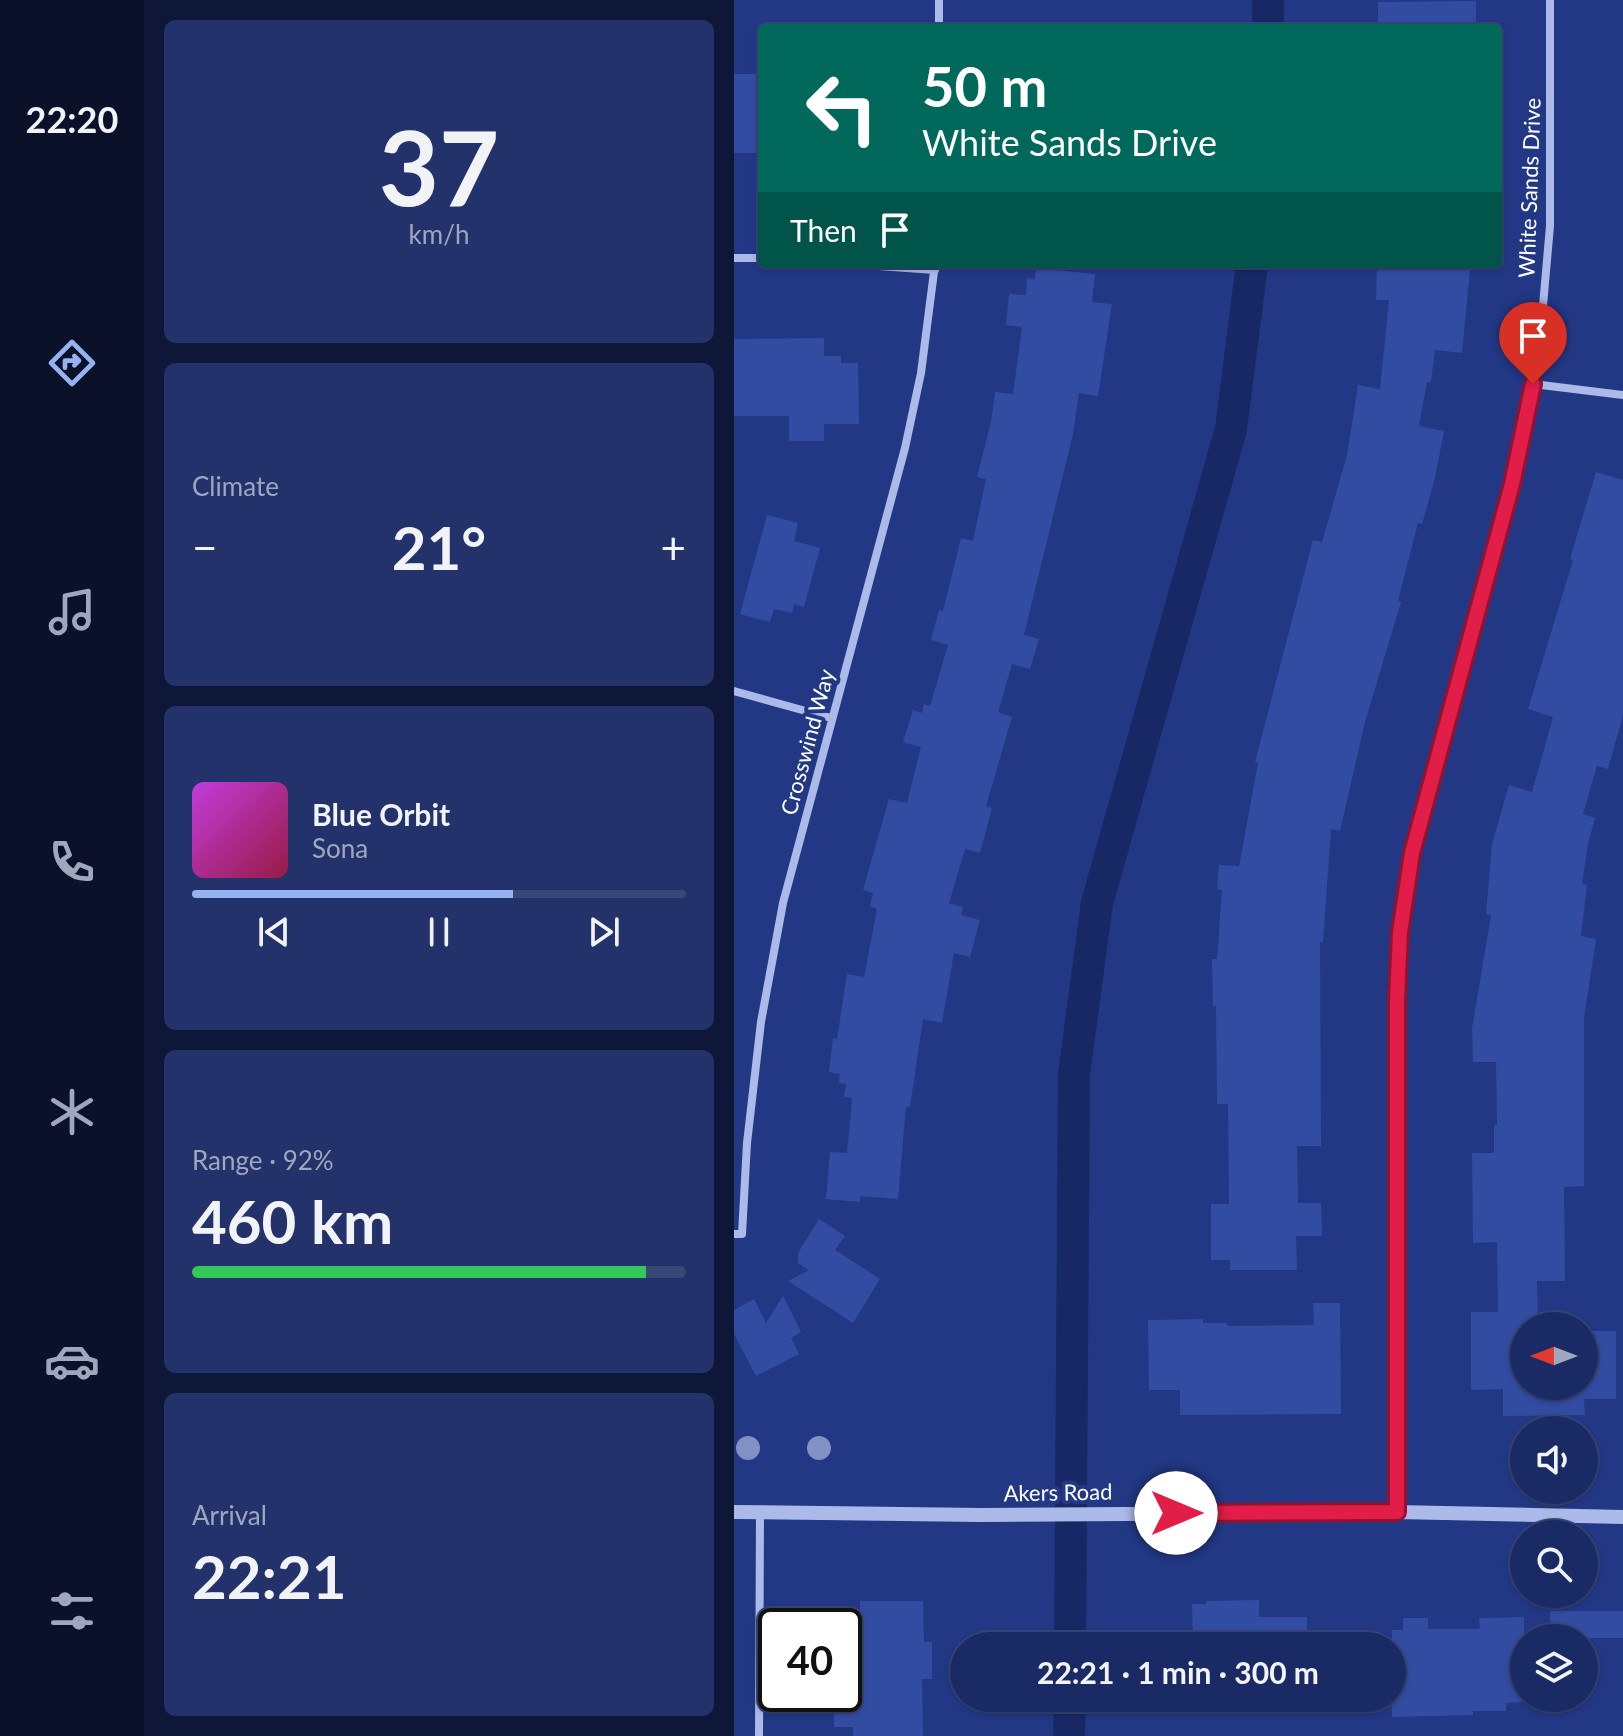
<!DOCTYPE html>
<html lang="en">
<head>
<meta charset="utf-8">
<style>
	body { margin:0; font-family:Lato,sans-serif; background:#23326a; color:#f1f3f6; height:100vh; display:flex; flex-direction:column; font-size:30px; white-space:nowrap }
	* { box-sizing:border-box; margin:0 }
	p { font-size:26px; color:#9fa7bf }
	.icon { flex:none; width:44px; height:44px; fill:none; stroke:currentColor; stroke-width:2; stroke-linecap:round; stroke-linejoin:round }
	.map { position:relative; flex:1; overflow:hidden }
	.side { display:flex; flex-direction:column; gap:20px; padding:20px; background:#0e1737; width:590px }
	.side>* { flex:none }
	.guide { position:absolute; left:24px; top:24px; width:744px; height:244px; border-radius:8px; box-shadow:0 2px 6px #0004,0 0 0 2px #384678; background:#00695c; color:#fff; overflow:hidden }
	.needle { width:52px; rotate:270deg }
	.fabs { position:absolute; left:776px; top:1312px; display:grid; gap:16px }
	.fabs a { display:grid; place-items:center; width:88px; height:88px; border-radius:50%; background:#1a2a64; box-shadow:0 2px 6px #0004,0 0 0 2px #384678; font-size:40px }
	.speed { position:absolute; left:24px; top:1608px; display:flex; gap:16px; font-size:40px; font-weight:700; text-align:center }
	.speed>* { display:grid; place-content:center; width:104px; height:104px; border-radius:50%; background:#1a2a64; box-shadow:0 2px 6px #0004,0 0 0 2px #384678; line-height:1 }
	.speed .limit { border:4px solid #111; border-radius:12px; background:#fff; color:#111 }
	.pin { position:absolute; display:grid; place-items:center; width:68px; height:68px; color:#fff; margin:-82px -34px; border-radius:50% 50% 50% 0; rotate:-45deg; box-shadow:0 0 8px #0007 }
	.pin .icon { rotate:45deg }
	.me { position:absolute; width:88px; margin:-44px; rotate:90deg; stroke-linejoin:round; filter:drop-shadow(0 0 6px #0008) }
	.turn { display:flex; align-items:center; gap:28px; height:168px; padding:0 32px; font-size:36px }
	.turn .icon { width:104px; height:104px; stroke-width:2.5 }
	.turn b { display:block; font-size:56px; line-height:68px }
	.then { display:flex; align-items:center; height:76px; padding:0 32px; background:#0003; gap:16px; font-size:30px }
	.big { font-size:60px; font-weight:700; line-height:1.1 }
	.side .widget { flex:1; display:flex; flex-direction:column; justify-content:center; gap:12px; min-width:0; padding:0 28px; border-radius:12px; background:#23326a }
	.side .dial { align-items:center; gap:0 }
	.dial b { font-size:104px; line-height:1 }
	.song { display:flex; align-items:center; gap:24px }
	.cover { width:96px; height:96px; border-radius:12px; background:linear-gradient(135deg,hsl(290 70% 55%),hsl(340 70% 35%)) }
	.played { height:8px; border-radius:4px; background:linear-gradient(90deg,#95b2f1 65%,#384678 65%) }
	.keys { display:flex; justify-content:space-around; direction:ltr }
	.heat { display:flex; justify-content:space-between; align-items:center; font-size:44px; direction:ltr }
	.charge { height:12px; border-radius:6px; background:linear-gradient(90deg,#34c759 92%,#384678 0) }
	.trip { position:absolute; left:216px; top:1632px; width:456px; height:80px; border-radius:40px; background:#1a2a64; box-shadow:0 2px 6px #0004,0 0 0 2px #384678; font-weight:700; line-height:80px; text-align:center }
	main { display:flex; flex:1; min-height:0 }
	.dock { display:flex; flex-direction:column; width:144px; justify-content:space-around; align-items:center; background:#0a1128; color:#9fa7bf }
	.dock .icon { width:56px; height:56px }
	.dock .current { color:#95b2f1 }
	.dock b { font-size:36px; color:#f1f3f6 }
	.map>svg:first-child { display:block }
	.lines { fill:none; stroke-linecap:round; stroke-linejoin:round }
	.canal { stroke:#182865; stroke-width:32 }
	.building { fill:#324ca2 }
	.minor { stroke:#acbae9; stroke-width:8 }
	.tertiary { stroke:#acbae9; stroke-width:14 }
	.tree { fill:#8291c4 }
	.route-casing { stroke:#92132f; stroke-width:20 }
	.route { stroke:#e11d48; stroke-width:14 }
	.labels { text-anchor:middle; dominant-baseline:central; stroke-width:8; stroke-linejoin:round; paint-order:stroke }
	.street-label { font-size:22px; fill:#fff; stroke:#223885 }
</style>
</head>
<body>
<main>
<nav class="dock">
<b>22:20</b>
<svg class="icon current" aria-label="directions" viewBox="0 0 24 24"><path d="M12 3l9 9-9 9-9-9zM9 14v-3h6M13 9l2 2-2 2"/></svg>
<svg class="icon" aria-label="music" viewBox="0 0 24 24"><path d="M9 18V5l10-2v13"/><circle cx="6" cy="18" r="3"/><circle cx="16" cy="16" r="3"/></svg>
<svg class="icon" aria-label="phone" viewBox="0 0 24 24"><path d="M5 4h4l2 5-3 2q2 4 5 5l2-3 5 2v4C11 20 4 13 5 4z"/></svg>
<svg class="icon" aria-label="climate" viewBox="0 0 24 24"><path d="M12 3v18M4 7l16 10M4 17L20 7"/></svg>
<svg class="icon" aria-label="car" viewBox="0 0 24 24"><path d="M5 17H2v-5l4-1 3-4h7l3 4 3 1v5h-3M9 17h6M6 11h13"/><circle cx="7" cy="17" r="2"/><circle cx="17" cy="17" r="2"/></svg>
<svg class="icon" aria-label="filters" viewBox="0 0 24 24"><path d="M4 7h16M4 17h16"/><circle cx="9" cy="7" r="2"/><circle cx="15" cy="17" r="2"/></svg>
</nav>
<section class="side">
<div class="widget dial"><b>37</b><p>km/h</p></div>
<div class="widget"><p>Climate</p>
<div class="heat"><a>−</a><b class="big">21°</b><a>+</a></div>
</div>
<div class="widget">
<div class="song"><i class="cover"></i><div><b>Blue Orbit</b><p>Sona</p></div></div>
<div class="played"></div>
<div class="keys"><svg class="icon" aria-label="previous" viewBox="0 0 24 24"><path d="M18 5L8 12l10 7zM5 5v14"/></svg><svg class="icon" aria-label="pause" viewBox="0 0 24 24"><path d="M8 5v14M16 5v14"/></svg><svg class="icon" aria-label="next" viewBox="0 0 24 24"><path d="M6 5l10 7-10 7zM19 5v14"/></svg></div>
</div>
<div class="widget"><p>Range · 92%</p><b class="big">460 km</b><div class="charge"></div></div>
<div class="widget"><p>Arrival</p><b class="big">22:21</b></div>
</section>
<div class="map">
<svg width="889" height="1736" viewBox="0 0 889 1736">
	<rect width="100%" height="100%" fill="#223885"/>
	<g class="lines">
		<path class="canal" d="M 534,28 L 534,0
			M 336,1646 L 340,1074 L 363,903 L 497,429 L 518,264
			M 335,1736 L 336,1698"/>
	</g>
	<path class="building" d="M 742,1 L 742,28 L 644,28 L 644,2 Z
		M 0,74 L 28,74 L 28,153 L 0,153 Z
		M 643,264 L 713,264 L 713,268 L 736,269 L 728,353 L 701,350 L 697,382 L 693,382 L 685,426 L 710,431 L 701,478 L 688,524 L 684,523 L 664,601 L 667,602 L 631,722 L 606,831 L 597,829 L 589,942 L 586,942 L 587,1146 L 563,1146 L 564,1203 L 587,1203 L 588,1236 L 562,1236 L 563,1270 L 496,1270 L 496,1260 L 477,1260 L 477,1204 L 495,1204 L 494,1104 L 483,1104 L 482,1006 L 479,1006 L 478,959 L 483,959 L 488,890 L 483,889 L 485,865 L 505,866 L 524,763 L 521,762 L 579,540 L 588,542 L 613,455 L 624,385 L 646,389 L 655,300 L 642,300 Z
		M 302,268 L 361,274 L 358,302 L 378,304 L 364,396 L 345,393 L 339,434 L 290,635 L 305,639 L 296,669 L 278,664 L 264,712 L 278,717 L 252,806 L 258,808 L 246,853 L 231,849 L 215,903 L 229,907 L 227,915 L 246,920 L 236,957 L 220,953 L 208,1023 L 189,1019 L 176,1107 L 172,1107 L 164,1199 L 126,1196 L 126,1202 L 92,1199 L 96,1152 L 113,1153 L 118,1098 L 110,1097 L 112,1084 L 105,1083 L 106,1074 L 95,1072 L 99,1038 L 103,1039 L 113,974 L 130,977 L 143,909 L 136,906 L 139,893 L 129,890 L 155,799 L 173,803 L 187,747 L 169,742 L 179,710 L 188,713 L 190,704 L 196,706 L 214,645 L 197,640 L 205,610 L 209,611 L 227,538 L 239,541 L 252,479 L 243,477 L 257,422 L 261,392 L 279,394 L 288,327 L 272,325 L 275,294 L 292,295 L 293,278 L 301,279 Z
		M 90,338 L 90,356 L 107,356 L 107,363 L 124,363 L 125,424 L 90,424 L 90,441 L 55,441 L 55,416 L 0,416 L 0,339 Z
		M 862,472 L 889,480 L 889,715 L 874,769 L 863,766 L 849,814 L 861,818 L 854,843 L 848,884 L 853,885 L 847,936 L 862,939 L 850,1018 L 850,1186 L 830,1187 L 831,1281 L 803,1281 L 804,1326 L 790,1326 L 790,1386 L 850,1386 L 850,1331 L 882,1331 L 882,1399 L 850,1399 L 851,1415 L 769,1416 L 769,1389 L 737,1390 L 737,1312 L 764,1312 L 763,1242 L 739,1243 L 738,1153 L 760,1153 L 760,1125 L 763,1125 L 762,1062 L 739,1062 L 738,1029 L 757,915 L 752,914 L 758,844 L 775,785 L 798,792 L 819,717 L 794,709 L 839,560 L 836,559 Z
		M 33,515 L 64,523 L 60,541 L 86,548 L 70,607 L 60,604 L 58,613 L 40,609 L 36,622 L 6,614 Z
		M 85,1219 L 111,1236 L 101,1250 L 146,1279 L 119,1323 L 54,1281 L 75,1270 L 64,1263 L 64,1253 Z
		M 49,1296 L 67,1332 L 57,1338 L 65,1354 L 22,1376 L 0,1334 L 0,1310 L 20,1299 L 32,1323 Z
		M 579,1303 L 606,1303 L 607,1414 L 446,1415 L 446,1390 L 415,1390 L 414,1320 L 469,1319 L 469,1323 L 493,1323 L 493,1326 L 580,1325 Z
		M 525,1600 L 525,1617 L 573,1617 L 573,1646 L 543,1646 L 543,1642 L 459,1643 L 458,1604 L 472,1604 L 472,1601 Z
		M 126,1601 L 189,1601 L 190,1642 L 198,1642 L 198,1679 L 188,1679 L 189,1736 L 119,1736 L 119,1727 L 100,1727 L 100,1694 L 110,1694 L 110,1643 L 117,1643 L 117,1626 L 126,1626 Z
		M 816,1611 L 889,1611 L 889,1638 L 816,1638 Z
		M 790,1617 L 790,1702 L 772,1703 L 772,1711 L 739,1711 L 739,1715 L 658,1717 L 658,1630 L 669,1630 L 669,1618 L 694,1618 L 694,1629 L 746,1629 L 745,1618 Z"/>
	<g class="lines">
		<path class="minor" d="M 205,28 L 205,0
			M 0,258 L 28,258
			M 116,264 L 201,270
			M 799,384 L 889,395
			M 0,691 L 97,718
			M 0,1234 L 8,1234 L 13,1143 L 27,1022 L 49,903 L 171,448 L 187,373 L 201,264
			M 663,1512 L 663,1000 L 666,932 L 678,853 L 778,484 L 799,384 L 807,328 L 816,226 L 816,0
			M 25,1736 L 26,1512"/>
		<path class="tertiary" d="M 0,1512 L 247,1515 L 663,1512 L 889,1517"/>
	</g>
	<g class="tree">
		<circle cx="14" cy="1448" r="12"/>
		<circle cx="85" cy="1448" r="12"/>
	</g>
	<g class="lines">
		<g class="route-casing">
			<path id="route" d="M 442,1513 L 663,1512 L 663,1000 L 666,932 L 678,853 L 778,484 L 799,384"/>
		</g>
		<use href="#route" class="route"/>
	</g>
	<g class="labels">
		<g class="street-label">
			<text transform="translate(795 188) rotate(-88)">White Sands Drive</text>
			<text transform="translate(73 742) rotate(-75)">Crosswind Way</text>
			<text transform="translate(324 1492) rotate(-1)">Akers Road</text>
		</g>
	</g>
</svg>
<div class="fabs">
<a><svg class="needle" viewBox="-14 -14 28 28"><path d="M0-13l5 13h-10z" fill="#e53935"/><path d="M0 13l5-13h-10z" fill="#9fa7bf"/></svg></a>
<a><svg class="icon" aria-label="sound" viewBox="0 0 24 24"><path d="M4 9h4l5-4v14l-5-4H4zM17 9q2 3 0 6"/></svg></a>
<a><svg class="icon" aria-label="search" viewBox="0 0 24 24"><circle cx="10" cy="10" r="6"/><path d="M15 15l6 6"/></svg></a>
<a><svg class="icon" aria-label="layers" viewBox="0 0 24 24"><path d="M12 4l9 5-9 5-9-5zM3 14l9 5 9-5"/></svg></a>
</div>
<div class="speed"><div class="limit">40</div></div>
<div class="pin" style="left:799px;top:384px;background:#d93025"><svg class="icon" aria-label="arrive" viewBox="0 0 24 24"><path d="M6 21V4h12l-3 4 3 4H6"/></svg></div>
<svg class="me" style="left:442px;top:1513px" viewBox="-20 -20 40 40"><circle r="19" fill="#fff"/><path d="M0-13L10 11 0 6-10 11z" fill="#e11d48"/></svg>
<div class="trip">22:21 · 1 min · 300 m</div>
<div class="guide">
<div class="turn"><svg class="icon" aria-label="left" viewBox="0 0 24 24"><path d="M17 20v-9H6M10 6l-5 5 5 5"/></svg><div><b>50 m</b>White Sands Drive</div></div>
<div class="then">Then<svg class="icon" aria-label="arrive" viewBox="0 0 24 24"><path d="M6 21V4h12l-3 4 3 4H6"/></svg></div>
</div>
</div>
</main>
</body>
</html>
